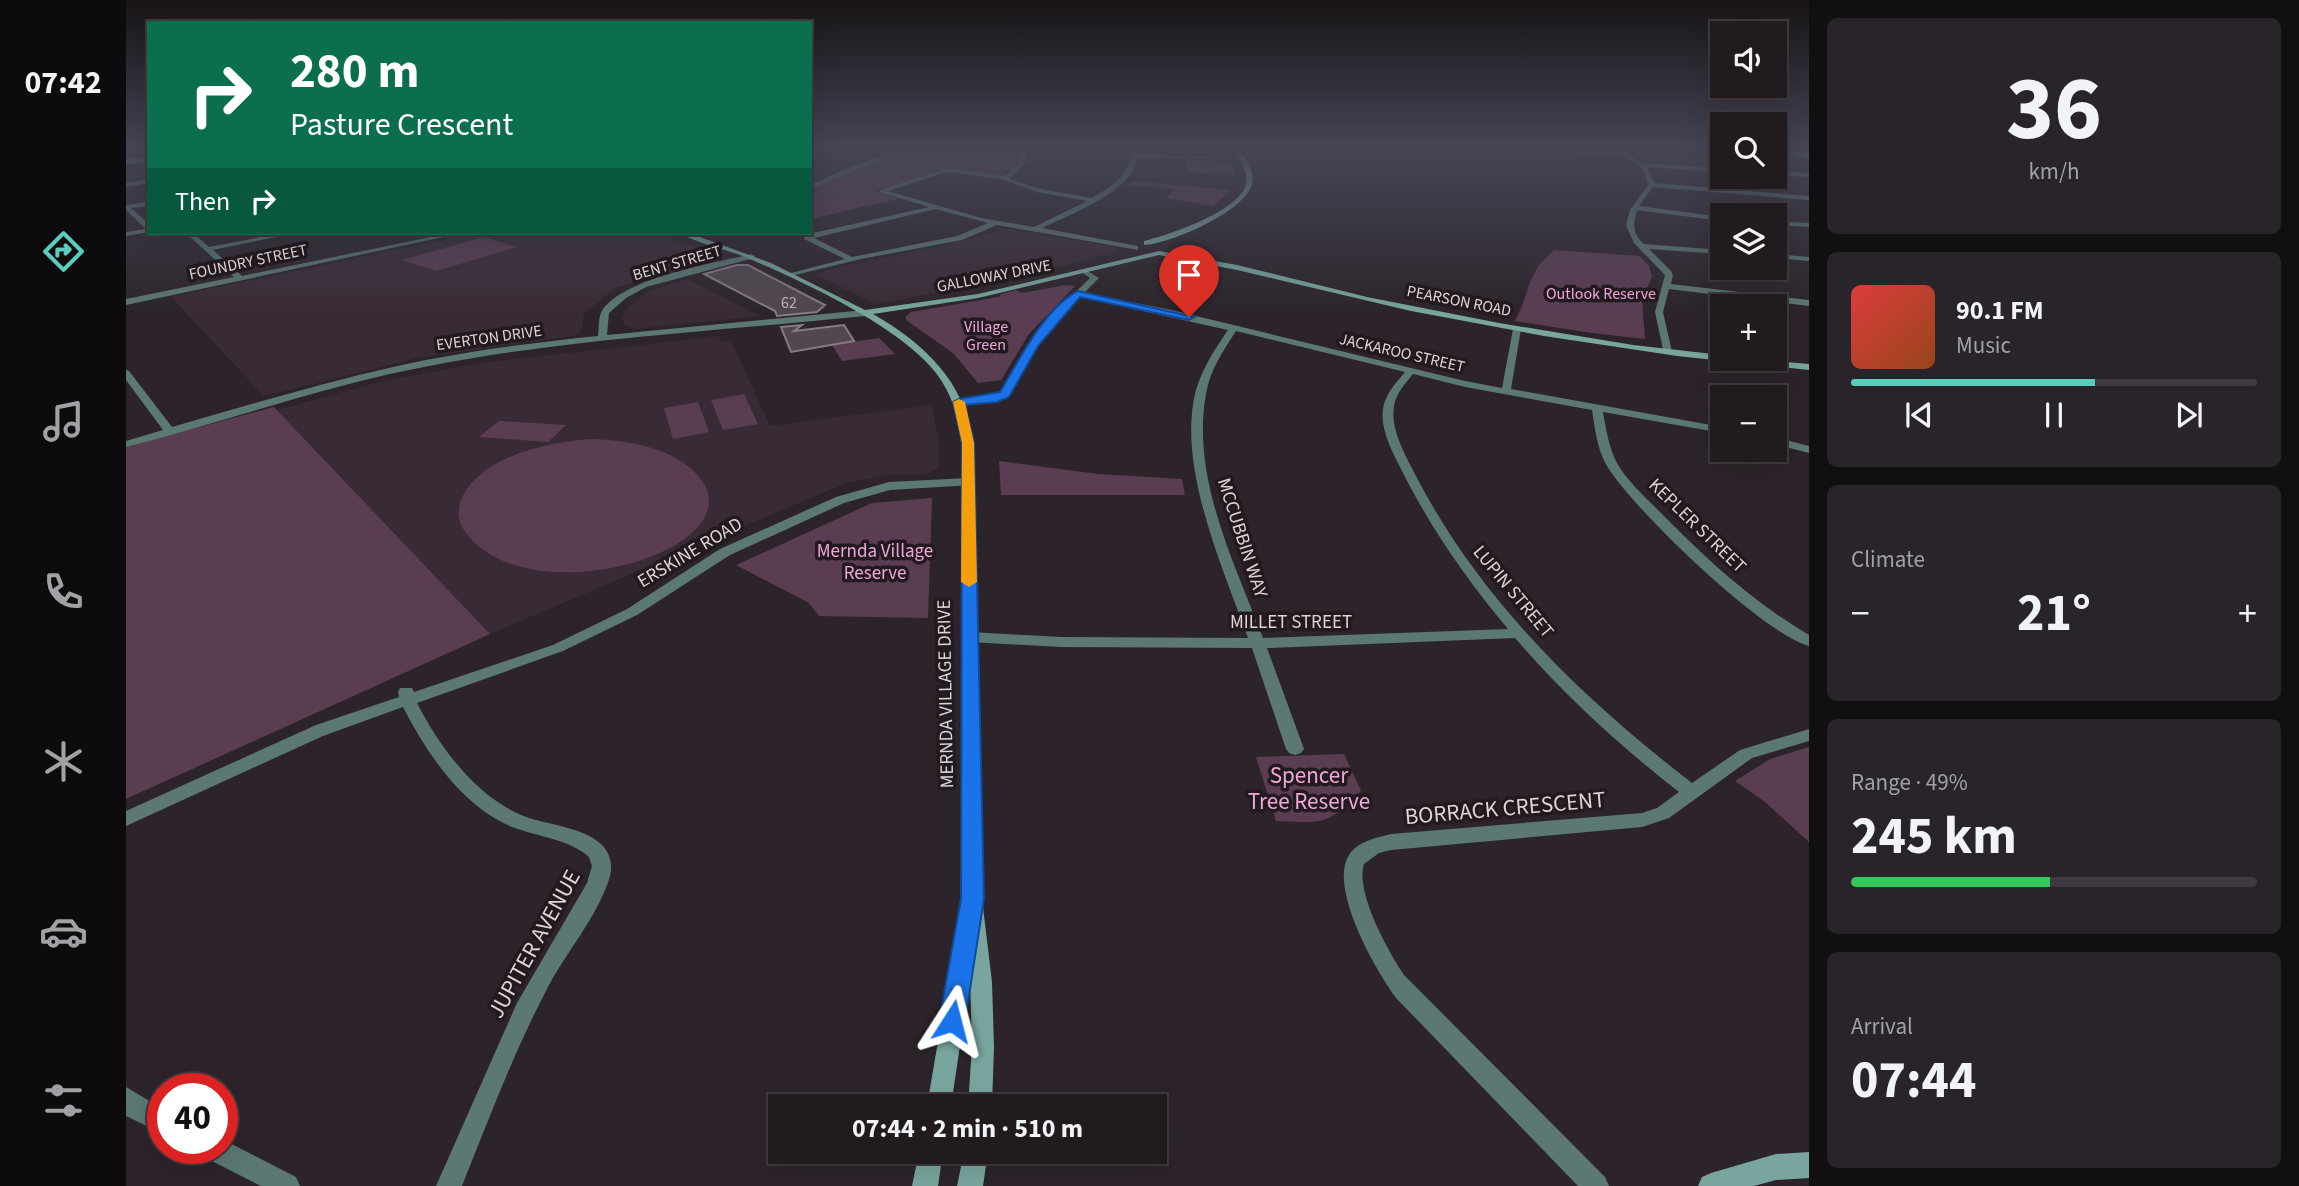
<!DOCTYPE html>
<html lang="en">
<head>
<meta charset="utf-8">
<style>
	body { margin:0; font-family:"Source Sans 3",sans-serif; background:#292429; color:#f1f3f6; height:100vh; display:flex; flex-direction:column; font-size:26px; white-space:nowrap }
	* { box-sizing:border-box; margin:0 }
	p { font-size:23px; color:#a2a1a5 }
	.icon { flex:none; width:38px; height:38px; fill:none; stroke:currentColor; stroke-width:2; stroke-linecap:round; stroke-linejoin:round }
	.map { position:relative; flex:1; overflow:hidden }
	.details { display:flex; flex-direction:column; gap:18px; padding:18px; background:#120f12; width:490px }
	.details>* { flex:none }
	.banner { position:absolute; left:21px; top:21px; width:665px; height:214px; border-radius:0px; box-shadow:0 7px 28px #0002,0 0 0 2px #3e393e; background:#0b6e4f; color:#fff; overflow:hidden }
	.tools { position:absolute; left:1584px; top:21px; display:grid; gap:14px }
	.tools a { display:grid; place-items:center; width:77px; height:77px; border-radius:0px; background:#211b20; box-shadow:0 7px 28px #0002,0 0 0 2px #3e393e; font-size:35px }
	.speed { position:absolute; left:21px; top:1073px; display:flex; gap:14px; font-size:35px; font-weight:700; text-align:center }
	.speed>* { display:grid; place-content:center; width:91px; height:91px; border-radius:50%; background:#211b20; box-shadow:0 7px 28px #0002,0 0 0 2px #3e393e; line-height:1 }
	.speed .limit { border:10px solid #d22; background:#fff; color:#111 }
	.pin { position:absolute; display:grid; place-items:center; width:60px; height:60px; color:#fff; margin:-72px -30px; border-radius:50% 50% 50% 0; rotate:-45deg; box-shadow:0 0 7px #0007 }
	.pin .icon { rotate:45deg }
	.me { position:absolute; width:77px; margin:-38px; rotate:9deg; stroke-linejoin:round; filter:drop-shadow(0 0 5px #0008) }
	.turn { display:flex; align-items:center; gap:24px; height:147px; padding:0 28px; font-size:32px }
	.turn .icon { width:91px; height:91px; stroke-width:2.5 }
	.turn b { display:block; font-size:49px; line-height:60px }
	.then { display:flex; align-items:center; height:66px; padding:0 28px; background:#0003; gap:14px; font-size:26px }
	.big { font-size:52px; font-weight:700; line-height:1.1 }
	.details .tile { flex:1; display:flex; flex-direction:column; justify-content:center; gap:10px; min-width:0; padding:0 24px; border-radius:10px; background:#292429 }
	.details .dial { align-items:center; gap:0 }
	.dial b { font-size:91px; line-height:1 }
	.song { display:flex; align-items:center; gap:21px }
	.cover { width:84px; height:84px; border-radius:10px; background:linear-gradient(135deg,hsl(0 70% 55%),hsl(20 70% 35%)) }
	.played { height:7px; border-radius:4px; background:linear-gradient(90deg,#5acebd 60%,#3e393e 60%) }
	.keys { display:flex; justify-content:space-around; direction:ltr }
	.heat { display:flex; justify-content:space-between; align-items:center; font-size:38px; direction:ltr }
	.charge { height:10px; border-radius:5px; background:linear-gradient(90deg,#34c759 49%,#3e393e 0) }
	.trip { position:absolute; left:642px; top:1094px; width:399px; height:70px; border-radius:0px; background:#211b20; box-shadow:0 7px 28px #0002,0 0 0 2px #3e393e; font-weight:700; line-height:70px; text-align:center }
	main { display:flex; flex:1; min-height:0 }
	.menu { display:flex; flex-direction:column; width:126px; justify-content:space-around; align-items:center; background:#0d0b0d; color:#a2a1a5 }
	.menu .icon { width:49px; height:49px }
	.menu .selected { color:#5acebd }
	.menu b { font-size:32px; color:#f1f3f6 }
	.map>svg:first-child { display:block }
	.built { fill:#392b35 }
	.green { fill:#5b3d52 }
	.building { fill:#51474e; stroke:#867c83; stroke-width:2 }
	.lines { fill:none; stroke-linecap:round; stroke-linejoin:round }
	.street { fill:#5c7873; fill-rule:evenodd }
	.secondary { fill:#78a69e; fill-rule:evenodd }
	.route { fill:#1a73e8; stroke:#114b97; stroke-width:2 }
	.slow { fill:#f59e0b }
	.labels { text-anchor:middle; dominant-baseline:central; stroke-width:7; stroke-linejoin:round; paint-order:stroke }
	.far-street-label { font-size:16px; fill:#dbd5d9; stroke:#231a20 }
	.far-park-label { font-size:16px; fill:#eda7d9; stroke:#231a20 }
	.number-label { font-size:16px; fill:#b8b2b6 }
	.street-label { font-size:19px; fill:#dbd5d9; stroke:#231a20 }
	.park-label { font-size:19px; fill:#eda7d9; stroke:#231a20 }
	.near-park-label { font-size:23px; fill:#eda7d9; stroke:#231a20 }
	.near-street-label { font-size:23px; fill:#dbd5d9; stroke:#231a20 }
</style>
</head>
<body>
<main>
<nav class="menu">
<b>07:42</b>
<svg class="icon selected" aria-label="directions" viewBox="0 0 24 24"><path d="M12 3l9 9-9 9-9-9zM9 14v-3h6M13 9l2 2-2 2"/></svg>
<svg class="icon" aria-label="music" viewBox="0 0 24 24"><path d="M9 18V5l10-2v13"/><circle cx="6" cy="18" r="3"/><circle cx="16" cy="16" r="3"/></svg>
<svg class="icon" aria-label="phone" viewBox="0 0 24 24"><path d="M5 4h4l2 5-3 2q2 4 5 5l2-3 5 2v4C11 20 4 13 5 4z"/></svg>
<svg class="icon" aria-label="climate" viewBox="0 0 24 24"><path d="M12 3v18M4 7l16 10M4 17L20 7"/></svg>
<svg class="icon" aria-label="car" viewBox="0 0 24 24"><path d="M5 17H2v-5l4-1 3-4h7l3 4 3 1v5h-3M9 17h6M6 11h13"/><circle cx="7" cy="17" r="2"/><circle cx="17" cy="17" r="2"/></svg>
<svg class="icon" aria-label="filters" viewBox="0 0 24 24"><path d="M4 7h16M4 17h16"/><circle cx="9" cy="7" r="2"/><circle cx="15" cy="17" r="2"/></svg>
</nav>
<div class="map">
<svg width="1683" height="1186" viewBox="0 0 1683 1186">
	<rect width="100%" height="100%" fill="#2c242a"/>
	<path class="built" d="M 879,229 L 991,247 L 992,251 L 889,279 L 749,304 L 691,275 L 701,270 L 821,245 Z
		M 352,233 L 526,233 L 594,255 L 593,258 L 489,288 L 458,314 L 455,332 L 447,336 L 296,357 L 138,396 L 45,297 Z
		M 562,279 L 634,316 L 508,329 L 499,325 L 496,318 L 500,309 L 523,291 Z
		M 593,336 L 595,342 L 605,341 L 644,426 L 805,405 L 813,441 L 812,469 L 801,474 L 760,475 L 720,483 L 364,634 L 151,410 L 254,382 L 353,363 Z"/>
	<path class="green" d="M 786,149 L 895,149 C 897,159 892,165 885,171 L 873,172 L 882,173 L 880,175 L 819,169 L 750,191 L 776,198 L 684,219 L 684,189 L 730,169 Z
		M 1060,160 L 1104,162 L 1109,175 L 1061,172 Z
		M 1007,181 L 1105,190 L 1087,206 L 1040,198 L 1050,189 L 1003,185 Z
		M 357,237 L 391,247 L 310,271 L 276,260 Z
		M 1428,250 L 1514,256 L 1523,266 L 1526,277 L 1516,300 L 1519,339 L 1466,333 L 1389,321 C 1405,292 1399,274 1428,250 Z
		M 940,285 L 949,286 L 903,334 L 875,380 L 852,383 L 827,353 L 780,320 L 780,316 L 785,312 L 873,297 L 875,294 L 890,290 L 895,293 Z
		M 753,338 L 769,354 L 716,361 L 706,345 Z
		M 618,394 L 632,424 L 597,430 L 585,400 Z
		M 572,402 L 583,432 L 547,439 L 538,408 Z
		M 148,407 L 364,634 L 0,799 L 0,447 Z
		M 373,421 L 440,425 L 422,442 L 353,437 Z
		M 466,439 C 502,440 550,448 574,478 C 631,549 404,618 340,533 C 329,519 331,503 341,489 C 366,453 426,442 466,439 Z
		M 873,461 L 972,474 L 1056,479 L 1059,495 L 875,495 Z
		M 806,498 L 802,618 L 693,616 L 683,603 L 610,565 L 746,503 Z
		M 1683,747 L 1683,842 L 1639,802 L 1609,781 L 1644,759 Z
		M 1218,754 L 1235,791 C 1201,826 1198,823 1150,821 L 1130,757 Z"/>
	<path class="building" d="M 611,265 L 622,265 L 699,305 L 691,312 L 651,316 L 649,311 L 578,274 Z
		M 676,325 L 668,331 L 718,325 L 728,341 L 665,352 L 655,327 Z"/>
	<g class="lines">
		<path class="street" d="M 774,149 L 782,149 L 684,189 L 684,185 L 717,170 Z
			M 895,149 L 901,149 L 899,163 L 883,179 L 914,189 L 966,198 C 986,186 1005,174 1006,149 L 1012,149 L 1011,154 L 1120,159 L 1011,158 C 1008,191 943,215 916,228 L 1012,246 L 1012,250 L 871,225 L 836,240 L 735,259 L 665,276 L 661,274 L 719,259 L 678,239 L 678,235 L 803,207 L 754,192 L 754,190 L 821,168 L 879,176 L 893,163 ZM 821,172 L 876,179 L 911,192 L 961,201 L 908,227 L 855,218 L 762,191 ZM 810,209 L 862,223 L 831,236 L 726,257 L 688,238 Z
			M 1433,149 L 1496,152 L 1499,149 L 1504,149 L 1501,153 L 1517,163 L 1596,168 L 1596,172 L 1521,167 L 1528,183 L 1683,196 L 1683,200 L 1527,187 L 1513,206 L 1596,217 L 1596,221 L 1511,210 C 1506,224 1507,234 1518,244 L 1596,250 L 1596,254 L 1523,249 L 1545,271 L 1547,275 L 1545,284 L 1683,300 L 1683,306 L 1543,289 L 1537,312 L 1546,352 L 1538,354 L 1529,312 L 1539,275 L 1508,243 L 1500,225 L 1504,210 L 1522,185 C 1520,169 1511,161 1496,156 L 1387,149 Z
			M 1596,149 L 1596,152 L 1586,149 Z
			M 1648,151 L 1674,154 L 1677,156 L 1674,158 L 1648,155 Z
			M 0,157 L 12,158 L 0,161 Z
			M 1648,171 L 1683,173 L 1683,177 L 1648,175 Z
			M 23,179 L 23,183 L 0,187 L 0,183 Z
			M 23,202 L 23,206 L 5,208 L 23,224 L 23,232 L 0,236 L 0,232 L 20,229 L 0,210 L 0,205 Z
			M 1648,221 L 1683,223 L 1683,227 L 1648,225 Z
			M 60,233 L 67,233 L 83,247 L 156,233 L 169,233 L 87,250 L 116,276 L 324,233 L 336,233 L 0,305 L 0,299 L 108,277 Z
			M 625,254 L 629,256 L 628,258 L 520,287 L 500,298 L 483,313 L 481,335 L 739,310 L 743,313 L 739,316 C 594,331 450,338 308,365 C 203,384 103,421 0,447 L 0,441 L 37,430 L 0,380 L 0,370 L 3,371 L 46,427 C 119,406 192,384 267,367 C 334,352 403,343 472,336 C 473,328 472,316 477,309 C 502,277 585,264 625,254 Z
			M 1648,254 L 1683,257 L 1683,261 L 1648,258 Z
			M 958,269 L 973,278 L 958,293 L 1041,309 L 1339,381 L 1376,388 L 1387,329 L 1391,326 L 1395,329 L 1385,389 L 1596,427 L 1596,433 L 1477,412 C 1480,429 1483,448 1491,463 C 1502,482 1519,497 1534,512 C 1579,558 1627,602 1683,635 L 1683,646 C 1637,634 1506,508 1481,466 C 1471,449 1469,429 1466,410 L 1339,387 L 1287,374 C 1279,384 1270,393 1268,406 C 1264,430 1280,456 1290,476 C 1354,600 1456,698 1566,783 L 1614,750 L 1683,729 L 1683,741 L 1626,758 L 1543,818 L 1516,827 L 1265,850 L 1253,853 L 1238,864 C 1229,892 1262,951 1278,975 L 1479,1177 L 1483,1186 L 1452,1186 L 1270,998 C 1250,971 1202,888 1223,855 C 1232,841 1250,838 1265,834 L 1516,813 L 1531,808 L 1553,792 C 1494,746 1438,695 1389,638 L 1141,648 L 1178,749 L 1175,753 L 1169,755 L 1163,753 L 1160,749 L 1126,648 L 935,647 L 844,642 L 837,637 L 844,632 L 935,637 L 1122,638 C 1097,568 1050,465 1070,390 C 1077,367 1089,349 1102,330 L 954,297 L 931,320 L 902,360 L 883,396 L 871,401 L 833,406 L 828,403 C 840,395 863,403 874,392 C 883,385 887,369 893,359 C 913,328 938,303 964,278 L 954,271 ZM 1110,331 L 1279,372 C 1270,383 1259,394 1257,409 C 1254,429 1266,451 1275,469 C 1304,527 1340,579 1382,629 L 1137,638 C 1108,562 1065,477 1080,394 C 1084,370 1097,351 1110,331 Z
			M 1648,437 L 1683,446 L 1683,453 L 1648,444 Z
			M 842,478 L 848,482 L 846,485 L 764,490 L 718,503 L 604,555 L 511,615 L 437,651 L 291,703 C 314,748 353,801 403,818 C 425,825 460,828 477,846 C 484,854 487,865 484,876 C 472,917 439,953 420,991 C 387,1054 362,1121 336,1186 L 310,1186 L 391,1003 L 461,883 L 466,866 L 463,857 C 443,839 413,837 389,828 C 338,809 301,754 277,707 L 197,736 L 0,826 L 0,811 L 190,725 L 273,697 L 272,692 L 274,688 L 286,688 L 288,692 L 427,645 L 501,609 L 594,549 L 710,497 L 763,482 Z
			M 0,1087 L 37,1109 L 37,1134 L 0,1116 Z
			M 96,1139 L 170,1177 L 174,1186 L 135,1186 L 78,1157 L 75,1148 L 96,1148 Z"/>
		<path class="secondary" d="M 1107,149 L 1112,149 C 1120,159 1129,171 1126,184 C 1120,211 1044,244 1018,245 L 1018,241 C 1043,235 1114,211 1120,184 C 1123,170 1114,159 1107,149 Z
			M 1668,151 L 1683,151 L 1683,155 L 1680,155 L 1683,155 L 1683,159 L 1666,154 Z
			M 23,157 L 23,161 L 0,164 L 0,160 Z
			M 554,233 L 563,233 L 645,263 L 739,310 L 852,294 L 1033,251 L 1111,265 L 1241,297 L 1373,323 L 1507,345 L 1596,355 L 1596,359 L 1628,359 L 1683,364 L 1683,370 L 1551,356 L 1418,336 L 1285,311 L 1111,270 L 1033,255 L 852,298 L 747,314 C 799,344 838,381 848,443 L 856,899 L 866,982 L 868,1047 L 866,1106 L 842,1106 L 846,1047 L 844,979 L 825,1106 L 801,1106 L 833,918 L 837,911 L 836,443 C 833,418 826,394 810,373 C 774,326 674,280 619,257 C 600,249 569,243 554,233 Z
			M 793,1152 L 817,1152 L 812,1186 L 786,1186 Z
			M 838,1152 L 862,1152 L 857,1186 L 831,1186 Z
			M 1683,1152 L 1683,1178 L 1650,1180 L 1628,1186 L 1572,1186 L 1576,1177 L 1585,1173 L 1650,1154 Z"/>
	</g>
	<linearGradient id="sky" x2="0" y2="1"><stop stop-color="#181417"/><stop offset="0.47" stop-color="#454555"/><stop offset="1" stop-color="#454555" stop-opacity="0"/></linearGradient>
	<rect width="1683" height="315" fill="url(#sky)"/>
	<path class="route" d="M 952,291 L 1068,317 L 1063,320 L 954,297 L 912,346 L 883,397 L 871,402 L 839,405 L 848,443 L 858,899 L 839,1021 L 835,1029 L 826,1033 L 817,1029 L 813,1021 L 835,899 L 836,443 L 827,402 L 833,399 L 874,392 C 892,362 919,307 952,291 Z"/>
	<path class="slow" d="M 833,399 L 839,402 L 848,443 L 851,582 L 843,587 L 835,582 L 836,443 L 827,402 Z"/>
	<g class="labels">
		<g class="far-street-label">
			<text transform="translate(122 262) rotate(-12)">FOUNDRY STREET</text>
			<text transform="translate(551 263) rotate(-16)">BENT STREET</text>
			<text transform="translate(868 276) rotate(-11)">GALLOWAY DRIVE</text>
			<text transform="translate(1333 301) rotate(11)">PEARSON ROAD</text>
			<text transform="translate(363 338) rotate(-8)">EVERTON DRIVE</text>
			<text transform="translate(1276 353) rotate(13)">JACKAROO STREET</text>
		</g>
		<g class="far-park-label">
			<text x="1475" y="294">Outlook Reserve</text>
			<text x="860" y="327">Village<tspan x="860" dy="18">Green</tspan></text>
		</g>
		<g class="number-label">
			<text x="663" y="303">62</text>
		</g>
		<g class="street-label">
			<text transform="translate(1571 526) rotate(44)">KEPLER STREET</text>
			<text transform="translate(1116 538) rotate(72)">MCCUBBIN WAY</text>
			<text transform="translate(564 553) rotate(-31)">ERSKINE ROAD</text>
			<text transform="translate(1387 592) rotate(50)">LUPIN STREET</text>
			<text x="1165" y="622">MILLET STREET</text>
			<text transform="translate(820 694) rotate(-91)">MERNDA VILLAGE DRIVE</text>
		</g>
		<g class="park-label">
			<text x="749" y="551">Mernda Village<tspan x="749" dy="22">Reserve</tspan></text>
		</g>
		<g class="near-park-label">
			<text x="1183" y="775">Spencer<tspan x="1183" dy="26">Tree Reserve</tspan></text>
		</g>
		<g class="near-street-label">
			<text transform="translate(1379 808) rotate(-5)">BORRACK CRESCENT</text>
			<text transform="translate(408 944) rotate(-61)">JUPITER AVENUE</text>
		</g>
	</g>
</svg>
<div class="tools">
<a><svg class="icon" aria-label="sound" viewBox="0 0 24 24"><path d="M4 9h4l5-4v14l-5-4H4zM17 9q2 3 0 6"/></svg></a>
<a><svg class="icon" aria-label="search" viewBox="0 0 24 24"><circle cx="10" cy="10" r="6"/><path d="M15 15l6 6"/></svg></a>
<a><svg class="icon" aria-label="layers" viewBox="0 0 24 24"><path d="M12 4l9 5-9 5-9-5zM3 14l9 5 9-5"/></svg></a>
<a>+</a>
<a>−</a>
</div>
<div class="speed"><div class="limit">40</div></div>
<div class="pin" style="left:1063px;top:317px;background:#d93025"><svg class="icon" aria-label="arrive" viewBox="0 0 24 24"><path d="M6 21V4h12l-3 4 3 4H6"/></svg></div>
<svg class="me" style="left:826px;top:1021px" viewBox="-20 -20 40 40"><path d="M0-17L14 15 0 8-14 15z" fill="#1a73e8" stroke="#fff" stroke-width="4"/></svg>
<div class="trip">07:44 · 2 min · 510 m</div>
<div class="banner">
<div class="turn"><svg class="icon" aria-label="right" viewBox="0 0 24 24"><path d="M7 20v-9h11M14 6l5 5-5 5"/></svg><div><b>280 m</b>Pasture Crescent</div></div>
<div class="then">Then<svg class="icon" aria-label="right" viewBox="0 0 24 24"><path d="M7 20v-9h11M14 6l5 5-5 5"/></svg></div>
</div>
</div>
<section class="details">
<div class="tile dial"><b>36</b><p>km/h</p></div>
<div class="tile">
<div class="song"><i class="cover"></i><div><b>90.1 FM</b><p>Music</p></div></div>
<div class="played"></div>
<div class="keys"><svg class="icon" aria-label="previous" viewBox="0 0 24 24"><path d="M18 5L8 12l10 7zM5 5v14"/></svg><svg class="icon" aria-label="pause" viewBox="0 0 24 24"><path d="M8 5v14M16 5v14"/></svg><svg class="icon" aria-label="next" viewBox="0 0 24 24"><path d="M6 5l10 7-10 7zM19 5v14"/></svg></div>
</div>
<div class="tile"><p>Climate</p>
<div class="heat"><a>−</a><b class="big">21°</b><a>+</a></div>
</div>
<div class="tile"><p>Range · 49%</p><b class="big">245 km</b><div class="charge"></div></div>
<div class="tile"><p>Arrival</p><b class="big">07:44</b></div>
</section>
</main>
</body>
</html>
